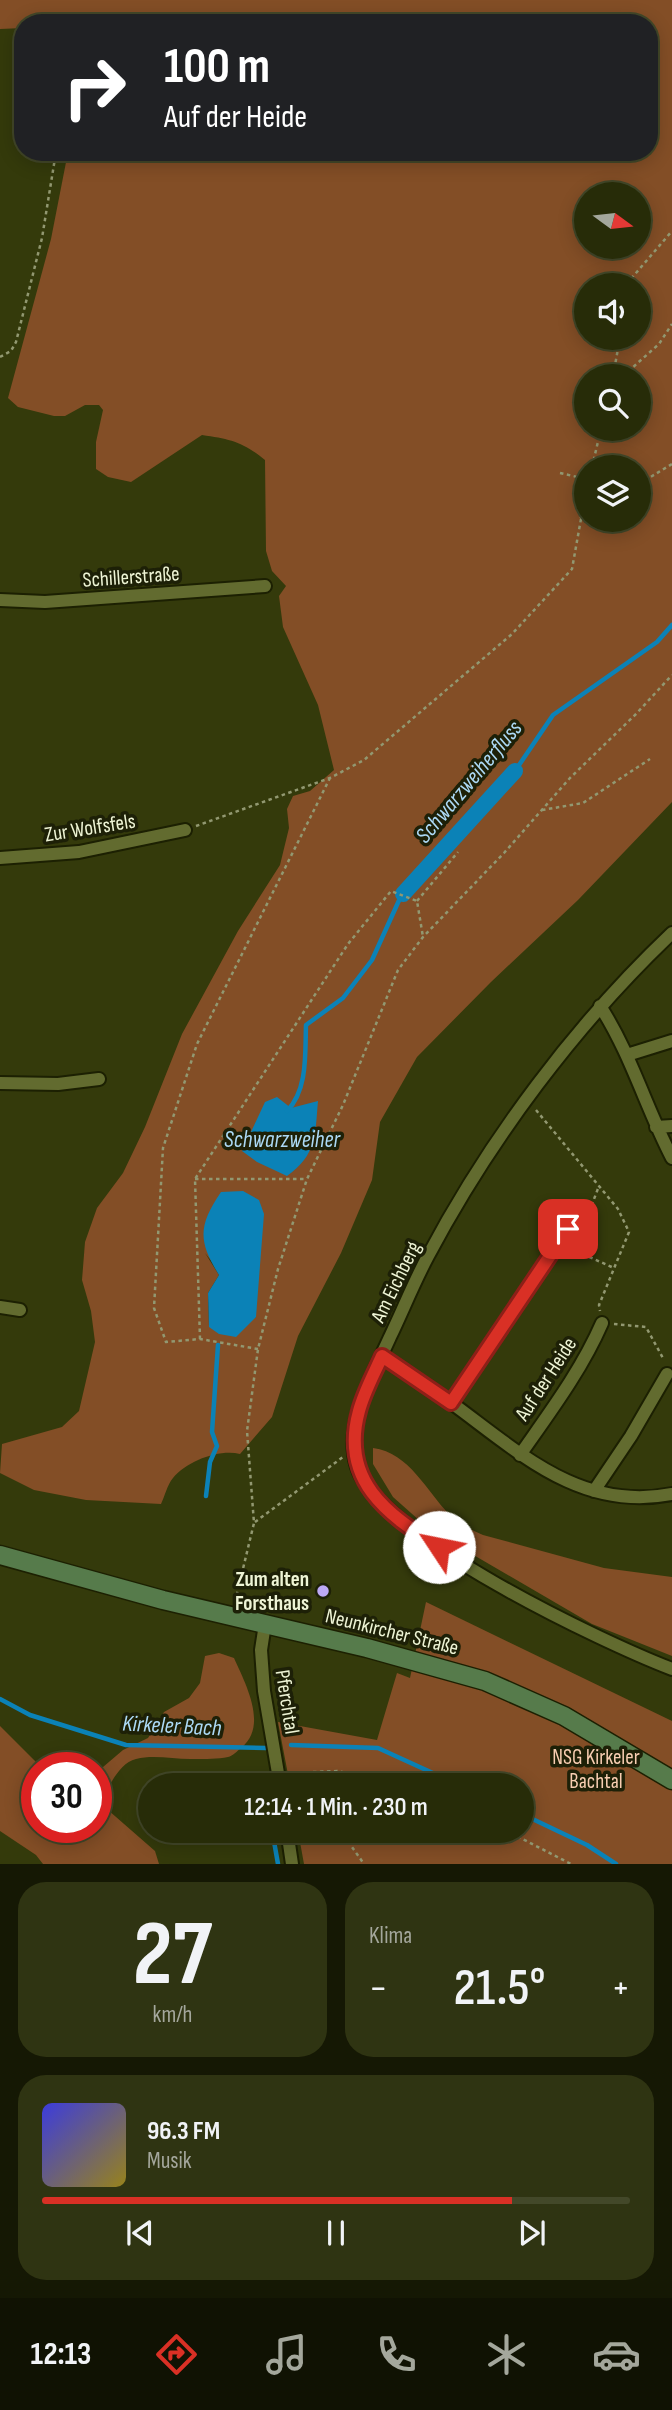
<!DOCTYPE html>
<html lang="de">
<head>
<meta charset="utf-8">
<style>
	body { margin:0; font-family:"Sofia Sans Condensed",sans-serif; background:#2f3412; color:#f1f3f6; height:100vh; display:flex; flex-direction:column; font-size:26px; white-space:nowrap }
	* { box-sizing:border-box; margin:0 }
	p { font-size:23px; color:#a4a79c }
	.icon { flex:none; width:38px; height:38px; fill:none; stroke:currentColor; stroke-width:2; stroke-linecap:round; stroke-linejoin:round }
	.map { position:relative; height:1864px; overflow:hidden }
	.side { display:flex; flex-direction:column; gap:18px; padding:18px; background:#151804; flex:1 }
	.side>* { flex:none }
	.top-card { position:absolute; left:14px; top:14px; width:644px; height:147px; border-radius:28px; box-shadow:0 4px 18px #0003,0 0 0 2px #434829; background:#202124; color:#fff; overflow:hidden }
	.needle { width:46px; rotate:105deg }
	.fabs { position:absolute; left:574px; top:182px; display:grid; gap:14px }
	.fabs a { display:grid; place-items:center; width:77px; height:77px; border-radius:50%; background:#272c08; box-shadow:0 4px 18px #0003,0 0 0 2px #434829; font-size:35px }
	.speed { position:absolute; left:21px; top:1752px; display:flex; gap:14px; font-size:35px; font-weight:700; text-align:center }
	.speed>* { display:grid; place-content:center; width:91px; height:91px; border-radius:50%; background:#272c08; box-shadow:0 4px 18px #0003,0 0 0 2px #434829; line-height:1 }
	.speed .limit { border:10px solid #d22; background:#fff; color:#111 }
	.pin { position:absolute; display:grid; place-items:center; width:60px; height:60px; color:#fff; margin:-30px; border-radius:14px; box-shadow:0 4px 10px #0006 }
	.me { position:absolute; width:77px; margin:-38px; rotate:304deg; stroke-linejoin:round; filter:drop-shadow(0 0 5px #0008) }
	.turn { display:flex; align-items:center; gap:24px; height:147px; padding:0 35px; font-size:32px }
	.turn .icon { width:91px; height:91px; stroke-width:2.5 }
	.turn b { display:block; font-size:49px; line-height:60px }
	.big { font-size:52px; font-weight:600; line-height:1.1 }
	.side .widget { flex:1; display:flex; flex-direction:column; justify-content:center; gap:10px; min-width:0; padding:0 24px; border-radius:28px; background:#2f3412 }
	.side .dial { align-items:center; gap:0 }
	.dial b { font-size:91px; line-height:1 }
	.song { display:flex; align-items:center; gap:21px }
	.cover { width:84px; height:84px; border-radius:10px; background:linear-gradient(135deg,hsl(240 70% 55%),hsl(50 70% 35%)) }
	.played { height:7px; border-radius:4px; background:linear-gradient(90deg,#d93025 80%,#434829 80%) }
	.keys { display:flex; justify-content:space-around; direction:ltr }
	.heat { display:flex; justify-content:space-between; align-items:center; font-size:38px; direction:ltr }
	.side .tiles { flex:1; display:grid; gap:18px; grid-template-columns:1fr 1fr }
	.widget:last-child { grid-column:span 2 }
	.trip { position:absolute; left:138px; top:1773px; width:396px; height:70px; border-radius:35px; background:#272c08; box-shadow:0 4px 18px #0003,0 0 0 2px #434829; font-weight:600; line-height:70px; text-align:center }
	.tab-bar { display:flex; height:112px; justify-content:space-around; align-items:center; background:#101203; color:#a4a79c }
	.tab-bar .icon { width:49px; height:49px }
	.tab-bar .selected { color:#d93025 }
	.tab-bar b { font-size:32px; color:#f1f3f6 }
	.map>svg:first-child { display:block }
	.green { fill:#834e26; fill-rule:evenodd }
	.water { fill:#0b82b7 }
	.lines { fill:none; stroke-linecap:round; stroke-linejoin:round }
	.stream { stroke:#0b82b7; stroke-width:4.5 }
	.canal { stroke:#0b82b7; stroke-width:16 }
	.street-casing { stroke:#1c2002; stroke-width:16 }
	.secondary-casing { stroke:#1c2002; stroke-width:21 }
	.path { stroke:#929871; stroke-width:2.5; stroke-dasharray:3.5 3.5; stroke-linecap:butt }
	.street { stroke:#626b2f; stroke-width:12 }
	.secondary { stroke:#567b4b; stroke-width:18 }
	.route-casing { stroke:#8d1f18; stroke-width:18 }
	.route { stroke:#d93025; stroke-width:12 }
	.poi-dot { fill:#bda9f5; stroke:#1d2007; stroke-width:2.5 }
	.labels { text-anchor:middle; dominant-baseline:central; stroke-width:7; stroke-linejoin:round; paint-order:stroke }
	.street-label { font-size:21px; fill:#eef4d5; stroke:#1d2007 }
	.poi-label { font-size:21px; font-weight:bold; fill:#eef4d5; stroke:#1d2007; text-anchor:end }
	.park-label { font-size:21px; fill:#f8ceb2; stroke:#1d2007 }
	.water-label { font-size:23px; font-style:italic; fill:#acd9f5; stroke:#1d2007 }
</style>
</head>
<body>
<div class="map">
<svg width="672" height="1864" viewBox="0 0 672 1864">
	<rect width="100%" height="100%" fill="#343a0b"/>
	<path class="green" d="M 0,0 L 672,0 L 672,802 L 578,900 L 491,982 L 417,1057 L 380,1122 L 372,1180 L 341,1253 L 298,1336 L 272,1417 L 240,1454 C 219,1449 187,1461 173,1478 C 167,1485 165,1496 161,1504 L 86,1500 L 34,1490 L 0,1473 L 2,1444 L 62,1427 L 79,1411 L 95,1342 L 91,1311 L 82,1280 L 85,1242 L 97,1208 L 123,1173 L 145,1127 L 182,1034 L 238,931 L 280,865 L 289,828 L 287,809 L 293,796 L 310,791 L 334,770 L 318,705 L 283,627 L 279,596 L 286,586 L 272,571 L 266,551 L 265,460 C 243,442 230,439 202,435 L 131,482 L 108,477 L 96,469 L 96,442 L 103,410 L 99,405 L 85,405 L 65,416 L 54,416 L 18,407 L 8,398 L 51,239 L 68,152 L 649,152 L 649,23 L 23,23 L 23,28 L 0,29 ZM 586,194 L 639,194 L 639,247 L 586,247 ZM 586,285 L 639,285 L 639,338 L 586,338 ZM 586,376 L 639,376 L 639,429 L 586,429 ZM 586,467 L 639,467 L 639,520 L 586,520 ZM 205,1253 L 256,1317 L 209,1326 L 208,1293 L 219,1275 Z
		M 373,1448 C 410,1453 426,1491 450,1515 C 460,1524 471,1530 483,1535 L 604,1568 L 672,1577 L 672,1656 L 592,1624 L 429,1529 L 393,1497 L 373,1464 Z
		M 426,1602 L 672,1721 L 672,1864 L 304,1864 L 298,1831 L 522,1830 L 522,1785 L 290,1785 L 278,1722 L 377,1740 L 397,1673 L 410,1678 Z
		M 219,1653 L 234,1658 C 245,1683 269,1726 241,1748 C 237,1751 233,1756 228,1757 C 218,1759 205,1759 195,1759 C 176,1760 155,1754 136,1759 C 120,1763 112,1782 104,1794 L 108,1810 L 155,1851 L 159,1864 L 43,1864 L 36,1855 L 0,1831 L 0,1726 L 41,1767 L 37,1768 L 37,1827 L 96,1827 L 96,1773 L 123,1750 L 148,1738 L 164,1712 L 189,1698 L 200,1683 L 205,1656 Z"/>
	<path class="water" d="M 277,1097 L 291,1108 L 318,1101 C 315,1134 317,1155 287,1176 L 257,1162 L 242,1151 L 265,1102 Z
		M 243,1191 L 259,1200 L 264,1214 L 256,1317 L 236,1337 L 219,1334 L 209,1327 L 208,1293 L 219,1275 C 198,1241 198,1226 221,1192 Z"/>
	<g class="lines">
		<path class="stream" d="M 515,771 L 553,715 L 657,642 L 672,625
			M 287,1111 C 308,1090 305,1053 306,1025 L 343,998 L 372,960 L 401,896
			M 206,1496 L 210,1462 L 217,1446 L 212,1432 L 218,1345
			M 0,1699 L 30,1715 L 126,1745 L 266,1748
			M 291,1745 L 378,1748 L 459,1785
			M 264,1783 L 265,1785
			M 522,1814 L 587,1845 L 616,1864
			M 272,1830 L 278,1864"/>
		<path class="canal" d="M 403,894 L 515,771"/>
		<g class="street-casing">
			<path id="street" d="M 0,600 L 45,602 L 265,586
				M 0,858 L 79,852 L 185,830
				M 672,933 C 576,1024 490,1139 428,1256 C 414,1282 403,1310 390,1337 C 373,1375 343,1424 357,1467 C 380,1537 602,1642 672,1669
				M 600,1006 C 631,1054 646,1108 672,1158
				M 627,1055 L 672,1041
				M 0,1083 L 58,1084 L 99,1079
				M 656,1127 L 672,1126
				M 0,1307 L 20,1310
				M 382,1356 C 405,1372 430,1387 453,1404 C 520,1453 581,1512 672,1494
				M 451,1403 L 568,1229
				M 520,1455 C 550,1412 581,1371 602,1323
				M 594,1491 L 631,1436 L 667,1374
				M 265,1624 L 261,1650 L 264,1691 L 280,1785
				M 287,1830 L 292,1864"/>
		</g>
		<g class="secondary-casing">
			<path id="secondary" d="M 0,1555 L 163,1600 L 367,1648 L 485,1681 L 564,1716 L 672,1780"/>
		</g>
		<path class="path" d="M 629,285 L 630,280 L 672,231
			M 0,357 L 11,351 L 16,342 L 42,238 L 56,152
			M 613,376 L 620,338
			M 623,376 L 659,344 L 672,324
			M 592,467 L 601,429
			M 560,473 L 586,479
			M 639,484 L 672,464
			M 580,518 L 586,514
			M 542,810 L 583,803 L 650,759
			M 196,826 L 330,778 L 364,760 L 512,634 L 572,569 L 586,491
			M 417,901 L 458,852
			M 536,1110 L 618,1209 L 629,1232 L 599,1305 L 600,1311
			M 195,1179 L 307,1179
			M 581,1222 L 586,1220 L 599,1186
			M 574,1245 L 576,1251 L 614,1268
			M 614,1324 L 646,1327 L 664,1360
			M 200,1339 L 195,1179 L 348,944 L 391,891 L 417,901 L 423,937
			M 258,1349 L 200,1339 L 166,1342 L 154,1308 L 163,1148 L 197,1044 L 330,778
			M 255,1522 L 343,1457
			M 235,1602 L 254,1523 L 247,1431 L 258,1349 L 278,1269 L 307,1179 L 343,1105 L 398,970 L 423,937 L 504,853 L 570,778 L 636,714 L 672,675
			M 292,1773 L 337,1771 L 407,1785
			M 340,1830 L 364,1864
			M 505,1830 L 571,1864"/>
		<use href="#street" class="street"/>
		<use href="#secondary" class="secondary"/>
	</g>
	<g class="lines">
		<g class="route-casing">
			<path id="route" d="M 439,1547 C 386,1514 340,1480 359,1411 C 364,1392 374,1374 382,1356 L 451,1403 L 568,1229"/>
		</g>
		<use href="#route" class="route"/>
	</g>
	<circle class="poi-dot" cx="323" cy="1591" r="7"/>
	<g class="labels">
		<g class="street-label">
			<text transform="translate(131 577) rotate(-4)">Schillerstraße</text>
			<text transform="translate(90 828) rotate(-9)">Zur Wolfsfels</text>
			<text transform="translate(396 1282) rotate(-64)">Am Eichberg</text>
			<text transform="translate(546 1379) rotate(-57)">Auf der Heide</text>
			<text transform="translate(392 1632) rotate(14)">Neunkircher Straße</text>
			<text transform="translate(287 1702) rotate(81)">Pferchtal</text>
		</g>
		<g class="poi-label">
			<text x="309" y="1579">Zum alten<tspan x="309" dy="24">Forsthaus</tspan></text>
		</g>
		<g class="park-label">
			<text x="596" y="1757">NSG Kirkeler<tspan x="596" dy="24">Bachtal</tspan></text>
		</g>
		<g class="water-label">
			<text transform="translate(469 782) rotate(-50)">Schwarzweiherfluss</text>
			<text x="282" y="1140">Schwarzweiher</text>
			<text transform="translate(172 1726) rotate(3)">Kirkeler Bach</text>
		</g>
	</g>
</svg>
<div class="fabs">
<a><svg class="needle" viewBox="-14 -14 28 28"><path d="M0-13l5 13h-10z" fill="#e53935"/><path d="M0 13l5-13h-10z" fill="#a4a79c"/></svg></a>
<a><svg class="icon" aria-label="sound" viewBox="0 0 24 24"><path d="M4 9h4l5-4v14l-5-4H4zM17 9q2 3 0 6"/></svg></a>
<a><svg class="icon" aria-label="search" viewBox="0 0 24 24"><circle cx="10" cy="10" r="6"/><path d="M15 15l6 6"/></svg></a>
<a><svg class="icon" aria-label="layers" viewBox="0 0 24 24"><path d="M12 4l9 5-9 5-9-5zM3 14l9 5 9-5"/></svg></a>
</div>
<div class="speed"><div class="limit">30</div></div>
<div class="pin" style="left:568px;top:1229px;background:#d93025"><svg class="icon" aria-label="arrive" viewBox="0 0 24 24"><path d="M6 21V4h12l-3 4 3 4H6"/></svg></div>
<svg class="me" style="left:439px;top:1547px" viewBox="-20 -20 40 40"><circle r="19" fill="#fff"/><path d="M0-13L10 11 0 6-10 11z" fill="#d93025"/></svg>
<div class="trip">12:14 · 1 Min. · 230 m</div>
<div class="top-card">
<div class="turn"><svg class="icon" aria-label="right" viewBox="0 0 24 24"><path d="M7 20v-9h11M14 6l5 5-5 5"/></svg><div><b>100 m</b>Auf der Heide</div></div>
</div>
</div>
<section class="side">
<div class="tiles">
<div class="widget dial"><b>27</b><p>km/h</p></div>
<div class="widget"><p>Klima</p>
<div class="heat"><a>−</a><b class="big">21.5°</b><a>+</a></div>
</div>
<div class="widget">
<div class="song"><i class="cover"></i><div><b>96.3 FM</b><p>Musik</p></div></div>
<div class="played"></div>
<div class="keys"><svg class="icon" aria-label="previous" viewBox="0 0 24 24"><path d="M18 5L8 12l10 7zM5 5v14"/></svg><svg class="icon" aria-label="pause" viewBox="0 0 24 24"><path d="M8 5v14M16 5v14"/></svg><svg class="icon" aria-label="next" viewBox="0 0 24 24"><path d="M6 5l10 7-10 7zM19 5v14"/></svg></div>
</div>
</div>
</section>
<nav class="tab-bar">
<b>12:13</b>
<svg class="icon selected" aria-label="directions" viewBox="0 0 24 24"><path d="M12 3l9 9-9 9-9-9zM9 14v-3h6M13 9l2 2-2 2"/></svg>
<svg class="icon" aria-label="music" viewBox="0 0 24 24"><path d="M9 18V5l10-2v13"/><circle cx="6" cy="18" r="3"/><circle cx="16" cy="16" r="3"/></svg>
<svg class="icon" aria-label="phone" viewBox="0 0 24 24"><path d="M5 4h4l2 5-3 2q2 4 5 5l2-3 5 2v4C11 20 4 13 5 4z"/></svg>
<svg class="icon" aria-label="climate" viewBox="0 0 24 24"><path d="M12 3v18M4 7l16 10M4 17L20 7"/></svg>
<svg class="icon" aria-label="car" viewBox="0 0 24 24"><path d="M5 17H2v-5l4-1 3-4h7l3 4 3 1v5h-3M9 17h6M6 11h13"/><circle cx="7" cy="17" r="2"/><circle cx="17" cy="17" r="2"/></svg>
</nav>
</body>
</html>
